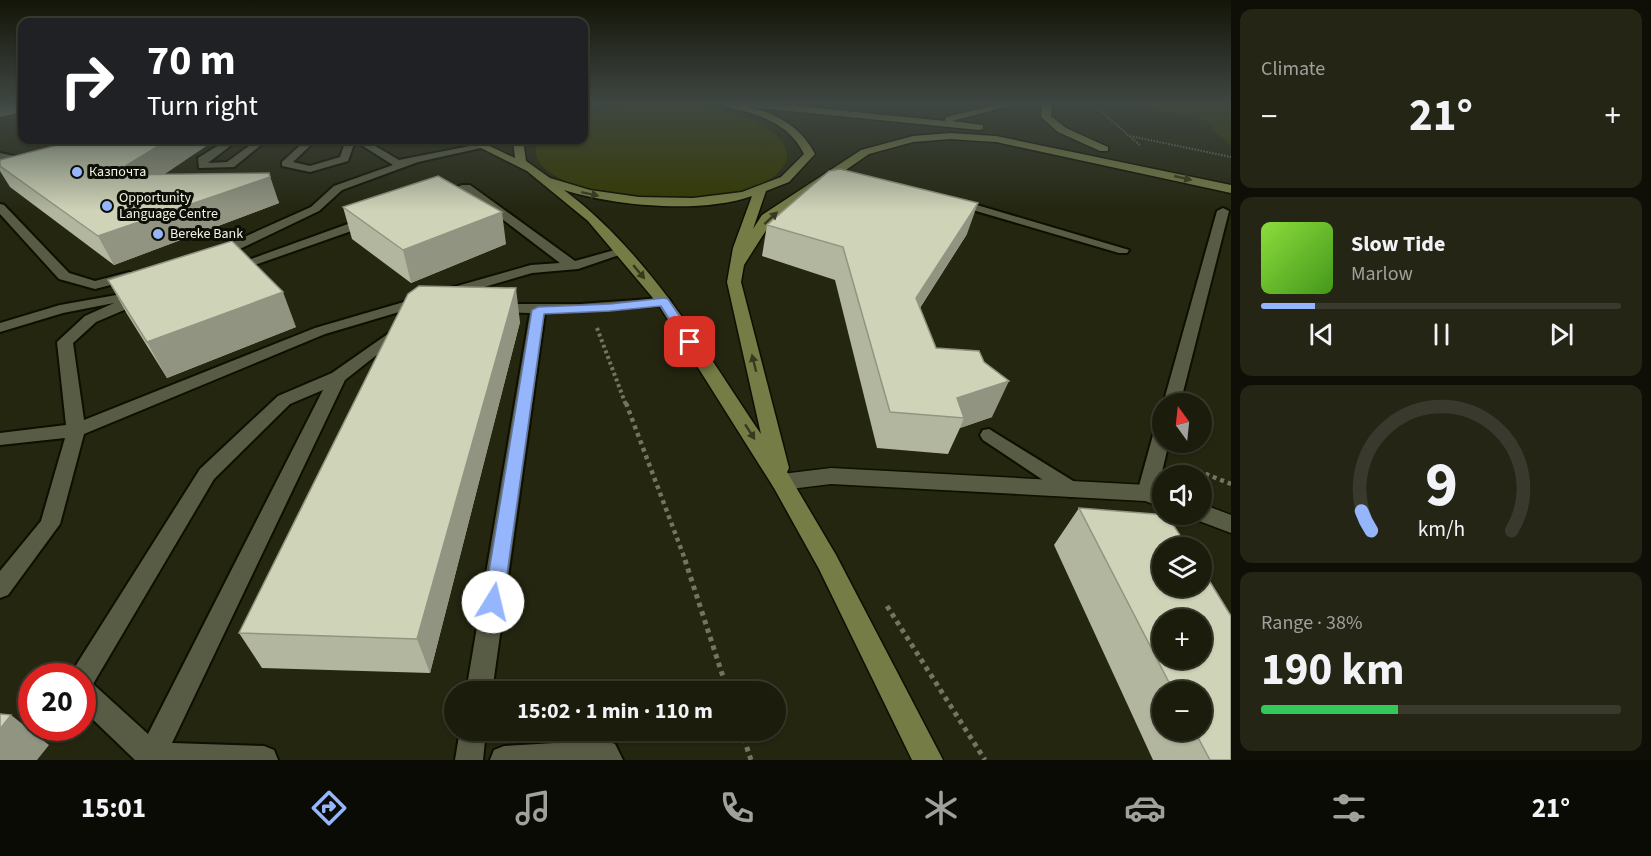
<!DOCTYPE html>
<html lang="en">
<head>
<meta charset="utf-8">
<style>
	body { margin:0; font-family:"Source Sans 3",sans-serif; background:#242515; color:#f1f3f6; height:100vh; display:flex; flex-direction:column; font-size:22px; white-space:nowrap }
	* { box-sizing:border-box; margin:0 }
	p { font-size:20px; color:#a0a19d }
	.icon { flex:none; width:33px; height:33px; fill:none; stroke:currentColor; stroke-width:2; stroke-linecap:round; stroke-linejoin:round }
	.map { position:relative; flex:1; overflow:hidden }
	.details { display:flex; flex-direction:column; gap:9px; padding:9px; background:#0f0f07; width:420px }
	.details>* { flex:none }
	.top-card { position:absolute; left:18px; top:18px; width:570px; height:126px; border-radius:12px; box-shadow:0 2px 4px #0004,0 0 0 2px #393a2d; background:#202124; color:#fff; overflow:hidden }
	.needle { width:39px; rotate:345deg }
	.buttons { position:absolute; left:1152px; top:393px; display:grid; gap:12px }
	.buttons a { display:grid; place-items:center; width:60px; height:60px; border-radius:50%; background:#1b1c0c; box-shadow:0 2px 4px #0004,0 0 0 2px #393a2d; font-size:30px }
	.speed { position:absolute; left:18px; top:663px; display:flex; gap:12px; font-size:30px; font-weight:700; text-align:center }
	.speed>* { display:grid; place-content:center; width:78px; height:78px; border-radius:50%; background:#1b1c0c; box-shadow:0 2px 4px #0004,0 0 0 2px #393a2d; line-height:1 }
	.speed .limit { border:9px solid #d22; background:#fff; color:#111 }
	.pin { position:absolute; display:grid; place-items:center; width:51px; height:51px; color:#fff; margin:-26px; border-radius:12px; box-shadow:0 3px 9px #0006 }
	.me { position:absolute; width:66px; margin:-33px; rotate:9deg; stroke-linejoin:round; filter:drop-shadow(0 0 4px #0008) }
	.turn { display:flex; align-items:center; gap:21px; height:126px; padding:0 30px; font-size:27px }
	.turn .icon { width:78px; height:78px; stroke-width:2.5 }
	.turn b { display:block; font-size:42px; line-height:51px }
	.big { font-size:45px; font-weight:700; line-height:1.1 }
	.details .tile { flex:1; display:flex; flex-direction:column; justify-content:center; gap:9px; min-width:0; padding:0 21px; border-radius:12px; background:#242515 }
	.details .dial { align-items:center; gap:0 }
	.dial svg { height:156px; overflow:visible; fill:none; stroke:#393a2d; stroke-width:7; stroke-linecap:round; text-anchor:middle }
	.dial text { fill:#f1f3f6; stroke:none }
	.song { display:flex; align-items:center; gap:18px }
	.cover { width:72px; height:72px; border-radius:9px; background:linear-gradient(135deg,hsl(90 70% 55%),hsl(100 70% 35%)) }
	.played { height:6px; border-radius:3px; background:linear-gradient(90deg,#95b6fd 15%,#393a2d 15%) }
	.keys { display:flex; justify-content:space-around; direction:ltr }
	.heat { display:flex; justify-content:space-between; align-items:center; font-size:33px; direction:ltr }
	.charge { height:9px; border-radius:4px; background:linear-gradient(90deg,#34c759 38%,#393a2d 0) }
	.trip { position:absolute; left:444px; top:681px; width:342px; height:60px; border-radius:30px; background:#1b1c0c; box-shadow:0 2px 4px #0004,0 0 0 2px #393a2d; font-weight:700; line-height:60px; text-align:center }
	.tabs { display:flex; height:96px; justify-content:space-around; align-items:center; background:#0b0b05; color:#a0a19d }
	.tabs .icon { width:42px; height:42px }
	.tabs .active { color:#95b6fd }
	.tabs b { font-size:27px; color:#f1f3f6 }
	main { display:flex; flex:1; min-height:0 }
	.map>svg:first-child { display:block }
	.green { fill:#343900 }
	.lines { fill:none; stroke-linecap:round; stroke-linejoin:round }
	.lane-casing { stroke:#0d0f00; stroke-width:4 }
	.street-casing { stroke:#0d0f00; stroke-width:3 }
	.secondary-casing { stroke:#0d0f00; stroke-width:3 }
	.path-far3 { stroke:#737562; stroke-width:2; stroke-dasharray:1.5 1.5; stroke-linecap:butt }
	.path-far2 { stroke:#737562; stroke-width:4; stroke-dasharray:3 3; stroke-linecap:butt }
	.path-far1 { stroke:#737562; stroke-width:4.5; stroke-dasharray:4 4; stroke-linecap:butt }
	.path { stroke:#737562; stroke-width:5; stroke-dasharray:4.5 4.5; stroke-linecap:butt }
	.lane { fill:#595c44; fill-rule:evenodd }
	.street { fill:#595c44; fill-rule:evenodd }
	.secondary { fill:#767c46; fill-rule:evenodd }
	.wall { fill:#b2b69e; fill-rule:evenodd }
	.shaded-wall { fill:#919481 }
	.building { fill:#cfd4b8; stroke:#919481; stroke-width:1.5; fill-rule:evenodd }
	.oneway { fill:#373a20 }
	.route { fill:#95b6fd; stroke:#6176a4; stroke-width:1.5 }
	.poi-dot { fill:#95b6fd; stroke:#0d0e06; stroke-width:2 }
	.labels { text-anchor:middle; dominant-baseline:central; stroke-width:6; stroke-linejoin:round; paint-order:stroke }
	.far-poi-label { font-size:14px; fill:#f0f2e4; stroke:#0d0e06; text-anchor:start }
</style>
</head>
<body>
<main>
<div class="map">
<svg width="1231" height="760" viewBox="0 0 1231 760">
	<rect width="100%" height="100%" fill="#242610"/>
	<path class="green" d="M 649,104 C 691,105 741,107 776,134 C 783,141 790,152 786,162 C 759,217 599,202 555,176 C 541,168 531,156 538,140 L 584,140 L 584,113 Z
		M 1126,104 L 1231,104 L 1231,146 L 1211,129 L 1215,125 L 1196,118 L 1117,105 Z"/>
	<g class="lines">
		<g class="lane-casing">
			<path id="lane" d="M 227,140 L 238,140 L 208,163 L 227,162 L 257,140 L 267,140 L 234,167 L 199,168 L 198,158 Z
				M 306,140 L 316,140 L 293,162 L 310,166 L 340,157 L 346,140 L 365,140 L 399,160 L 485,143 L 490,146 L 418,162 L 342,190 L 319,211 L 223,257 L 213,257 L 213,251 L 311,207 L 334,186 L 393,165 L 355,141 L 348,161 L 310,172 L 282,166 L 282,162 Z
				M 0,153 L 34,160 L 29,163 L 0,159 Z
				M 462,185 L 470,185 L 575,261 L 622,248 L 628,252 L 578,269 L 532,273 L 453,296 L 443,296 L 443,290 L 531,265 L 560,263 L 465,191 L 440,199 L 434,196 Z
				M 952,200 L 960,200 L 1129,250 L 1127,253 L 1119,253 L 952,204 Z
				M 0,204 L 4,205 L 69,273 L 95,281 L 129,272 L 136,276 L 134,279 L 95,289 L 59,279 L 0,214 Z
				M 1223,208 L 1229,211 L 1180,404 L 1163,404 L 1217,211 Z
				M 370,216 L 376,220 L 374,223 L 238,271 L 228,271 L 226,268 Z
				M 122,294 L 127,295 L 128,299 L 143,295 L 150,299 L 96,322 L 73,343 L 84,420 L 315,328 L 421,297 L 428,301 L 426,304 L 325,334 L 84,434 L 60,524 L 8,595 L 0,598 L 0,571 L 41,521 L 65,438 L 0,445 L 0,433 L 66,425 L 57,342 L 85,316 L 114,303 L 63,313 L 0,332 L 0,323 L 60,305 Z
				M 664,298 L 669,299 L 671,302 L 669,305 L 545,313 L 492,692 L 466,692 L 530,313 L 497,312 L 490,308 L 497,304 L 580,304 Z
				M 402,324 L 407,325 L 409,328 L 407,331 L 345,380 L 172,743 L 264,746 L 274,750 L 278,760 L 135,760 L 82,709 L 82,676 L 70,676 L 73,670 L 200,469 L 278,396 L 332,373 ZM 323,390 L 148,734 L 93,684 L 214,479 L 290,404 Z
				M 989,429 L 1078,484 L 1081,489 L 1078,494 L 1071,497 L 1064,494 L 983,440 L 980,435 L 983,430 Z
				M 1162,429 L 1162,442 L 1169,442 L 1157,493 L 1154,498 L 1147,501 L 1140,498 L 1137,493 L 1153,435 L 1156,430 Z
				M 460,730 L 486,730 L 483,760 L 455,760 Z
				M 605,740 L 615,744 L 623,760 L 490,760 L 494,750 L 504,746 Z"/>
		</g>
		<g class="street-casing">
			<path id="street" d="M 831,468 L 1147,485 L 1162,490 L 1162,507 L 1145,501 L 831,484 L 782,490 L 774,488 L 771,482 L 774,476 L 782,474 Z
				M 1202,504 L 1231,515 L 1231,533 L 1194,519 L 1192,514 L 1202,514 Z"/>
		</g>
		<g class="secondary-casing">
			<path id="secondary" d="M 584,104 L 590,104 L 584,108 Z
				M 721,104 L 777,104 L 945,121 L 946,117 L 1000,104 L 1017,104 L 952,121 L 983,125 L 983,129 L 979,130 L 750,107 C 779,115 801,127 815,154 L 789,182 L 766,191 L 753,229 L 762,215 L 861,150 L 913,136 L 950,133 L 996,136 L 1231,185 L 1231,193 L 996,142 L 950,139 L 913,142 L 869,154 L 772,221 L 744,265 L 741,282 L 789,468 L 787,472 L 836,555 L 943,760 L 912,760 L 819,569 L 774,488 L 658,304 L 588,221 L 527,171 L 465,140 L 477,140 L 515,158 L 513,140 L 523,140 L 526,161 L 550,178 L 590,190 L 639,197 L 693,198 L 742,192 L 781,177 L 804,154 C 792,129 769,118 744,111 C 736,109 728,108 721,104 ZM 564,190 C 614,206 702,214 752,196 L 733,248 L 727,282 L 761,434 C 703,348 648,253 564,190 Z
				M 1042,104 L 1052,104 L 1051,116 L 1066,128 L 1108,147 L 1108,151 L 1100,151 L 1058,132 L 1041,117 Z"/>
		</g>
		<path class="path-far3" d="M 1090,104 C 1099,107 1128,136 1140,145
			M 1130,136 L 1231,157"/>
		<path class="path-far2" d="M 597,328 L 626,405"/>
		<path class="path-far1" d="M 626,403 L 686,562
			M 1183,465 L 1231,484"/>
		<path class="path" d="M 685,560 L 728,692
			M 887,606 L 985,760
			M 741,730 L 751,760"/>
		<use href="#lane" class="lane"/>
		<use href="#street" class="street"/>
		<use href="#secondary" class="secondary"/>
	</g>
	<path class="wall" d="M 77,140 L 215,140 L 164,174 L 278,200 L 279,203 L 114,265 L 10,187 L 0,171 L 0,160 Z
		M 343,207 L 506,244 L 411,283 L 352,239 Z
		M 767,225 L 967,234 L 920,308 L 936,348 L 992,417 L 960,428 L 948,454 L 877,448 L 835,280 L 762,256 Z
		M 108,280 L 296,327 L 167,378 L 127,314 Z
		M 520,322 L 430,673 L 262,668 L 239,633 Z
		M 1079,508 L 1167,515 L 1188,548 L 1162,548 L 1162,586 L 1202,586 L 1202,569 L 1231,616 L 1231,760 L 1153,760 L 1054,545 ZM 1162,620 L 1202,620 L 1202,658 L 1162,658 ZM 1162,692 L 1202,692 L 1202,730 L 1162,730 Z"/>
	<path class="shaded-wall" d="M 0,104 L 22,104 L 22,112 L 0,117 Z
		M 168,140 L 215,140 L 125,201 L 111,175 Z
		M 269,173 L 279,203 L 114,265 L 98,236 Z
		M 978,203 L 967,234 L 904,332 L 916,298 Z
		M 502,212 L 506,244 L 411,283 L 403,250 Z
		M 516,288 L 520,322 L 430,673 L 417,639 Z
		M 283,292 L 296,327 L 167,378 L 147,342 Z
		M 1009,381 L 992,417 L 960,428 L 964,418 L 957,398 Z
		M 11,715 L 49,745 L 37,760 L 0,760 L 0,729 Z"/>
	<path class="building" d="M 77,140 L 168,140 L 111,175 L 269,173 L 270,177 L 98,236 L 0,166 L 0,160 Z
		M 840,169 L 978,203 L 916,298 L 936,348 L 979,351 L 984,362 L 1009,381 L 957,398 L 964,418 L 890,412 L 843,247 L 767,225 L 829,171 Z
		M 438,176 L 502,212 L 403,250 L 343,207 Z
		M 232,241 L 283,292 L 147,342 L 108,280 Z
		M 419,286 L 516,288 L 417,639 L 239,633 L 408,294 Z
		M 1079,508 L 1167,515 L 1188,548 L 1162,548 L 1162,586 L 1202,586 L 1202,569 L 1231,616 L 1231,760 L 1210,760 L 1194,730 L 1202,730 L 1202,692 L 1174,692 ZM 1162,620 L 1202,620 L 1202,658 L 1162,658 Z
		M 0,714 L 11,715 L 0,729 Z"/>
	<defs><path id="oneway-solid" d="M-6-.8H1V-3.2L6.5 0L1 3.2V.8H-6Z" transform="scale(1.5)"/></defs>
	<g class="oneway">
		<use href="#oneway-solid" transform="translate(1183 178) rotate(13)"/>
		<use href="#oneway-solid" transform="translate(590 194) rotate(12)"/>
		<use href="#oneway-solid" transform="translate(771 218) rotate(-43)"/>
		<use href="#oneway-solid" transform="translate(639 272) rotate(50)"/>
		<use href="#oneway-solid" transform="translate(754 363) rotate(-104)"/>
		<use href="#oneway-solid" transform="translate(750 432) rotate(57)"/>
	</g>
	<linearGradient id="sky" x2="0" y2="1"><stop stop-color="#141509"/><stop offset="0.49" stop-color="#3f4742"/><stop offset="1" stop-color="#3f4742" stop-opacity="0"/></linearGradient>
	<rect width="1231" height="211" fill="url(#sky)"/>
	<path class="route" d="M 664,298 L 668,299 L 697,342 L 695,345 L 686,345 L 661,306 L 610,311 L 544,314 L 503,602 L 500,608 L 493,610 L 486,608 L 484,602 L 532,310 L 538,307 L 610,304 Z"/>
	<g class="poi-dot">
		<circle cx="77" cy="172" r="6"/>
		<circle cx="107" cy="206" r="6"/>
		<circle cx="158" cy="234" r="6"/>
	</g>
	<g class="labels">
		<g class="far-poi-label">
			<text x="89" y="172">Казпочта</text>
			<text x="119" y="198">Opportunity<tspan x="119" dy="16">Language Centre</tspan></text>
			<text x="170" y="234">Bereke Bank</text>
		</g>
	</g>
</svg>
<div class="buttons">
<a><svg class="needle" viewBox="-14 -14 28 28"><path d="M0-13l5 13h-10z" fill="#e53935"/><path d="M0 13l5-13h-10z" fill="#a0a19d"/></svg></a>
<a><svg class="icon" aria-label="sound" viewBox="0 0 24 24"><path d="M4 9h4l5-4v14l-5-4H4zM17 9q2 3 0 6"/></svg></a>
<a><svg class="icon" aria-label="layers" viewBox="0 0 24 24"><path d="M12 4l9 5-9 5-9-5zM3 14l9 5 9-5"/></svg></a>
<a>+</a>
<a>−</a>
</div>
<div class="speed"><div class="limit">20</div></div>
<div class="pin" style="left:690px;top:342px;background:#d93025"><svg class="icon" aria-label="arrive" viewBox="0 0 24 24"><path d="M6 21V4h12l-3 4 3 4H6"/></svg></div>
<svg class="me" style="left:493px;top:602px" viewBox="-20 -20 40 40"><circle r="19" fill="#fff"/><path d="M0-13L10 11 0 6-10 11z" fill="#95b6fd"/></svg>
<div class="trip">15:02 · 1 min · 110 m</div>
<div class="top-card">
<div class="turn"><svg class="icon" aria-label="right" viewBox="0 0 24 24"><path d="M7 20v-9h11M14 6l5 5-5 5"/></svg><div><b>70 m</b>Turn right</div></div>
</div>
</div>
<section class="details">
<div class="tile"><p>Climate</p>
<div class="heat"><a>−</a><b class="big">21°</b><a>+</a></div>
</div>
<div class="tile">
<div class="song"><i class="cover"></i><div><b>Slow Tide</b><p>Marlow</p></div></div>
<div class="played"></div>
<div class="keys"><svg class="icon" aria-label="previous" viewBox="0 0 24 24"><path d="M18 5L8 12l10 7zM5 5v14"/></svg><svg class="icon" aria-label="pause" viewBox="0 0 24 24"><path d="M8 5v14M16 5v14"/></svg><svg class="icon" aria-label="next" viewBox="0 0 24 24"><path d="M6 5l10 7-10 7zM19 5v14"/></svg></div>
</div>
<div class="tile dial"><svg viewBox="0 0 100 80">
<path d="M14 69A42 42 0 1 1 86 69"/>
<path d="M14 69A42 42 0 0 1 9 59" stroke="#95b6fd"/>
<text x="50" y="56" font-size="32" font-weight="700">9</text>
<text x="50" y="72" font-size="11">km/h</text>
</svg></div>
<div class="tile"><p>Range · 38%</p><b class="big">190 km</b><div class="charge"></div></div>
</section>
</main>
<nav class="tabs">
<b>15:01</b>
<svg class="icon active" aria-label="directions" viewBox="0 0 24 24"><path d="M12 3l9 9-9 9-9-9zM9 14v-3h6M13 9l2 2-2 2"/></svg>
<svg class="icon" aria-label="music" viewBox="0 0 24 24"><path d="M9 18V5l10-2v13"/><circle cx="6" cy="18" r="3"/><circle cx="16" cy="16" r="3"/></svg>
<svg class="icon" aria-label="phone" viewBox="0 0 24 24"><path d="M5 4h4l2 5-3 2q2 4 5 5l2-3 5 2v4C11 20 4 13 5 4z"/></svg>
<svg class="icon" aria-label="climate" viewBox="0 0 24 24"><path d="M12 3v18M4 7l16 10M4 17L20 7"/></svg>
<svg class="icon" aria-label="car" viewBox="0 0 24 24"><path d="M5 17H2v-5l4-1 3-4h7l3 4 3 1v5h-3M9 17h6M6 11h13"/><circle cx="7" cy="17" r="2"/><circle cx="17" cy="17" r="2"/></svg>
<svg class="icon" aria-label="filters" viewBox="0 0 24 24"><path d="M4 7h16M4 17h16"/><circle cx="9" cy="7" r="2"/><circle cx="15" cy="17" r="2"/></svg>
<b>21°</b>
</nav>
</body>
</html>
